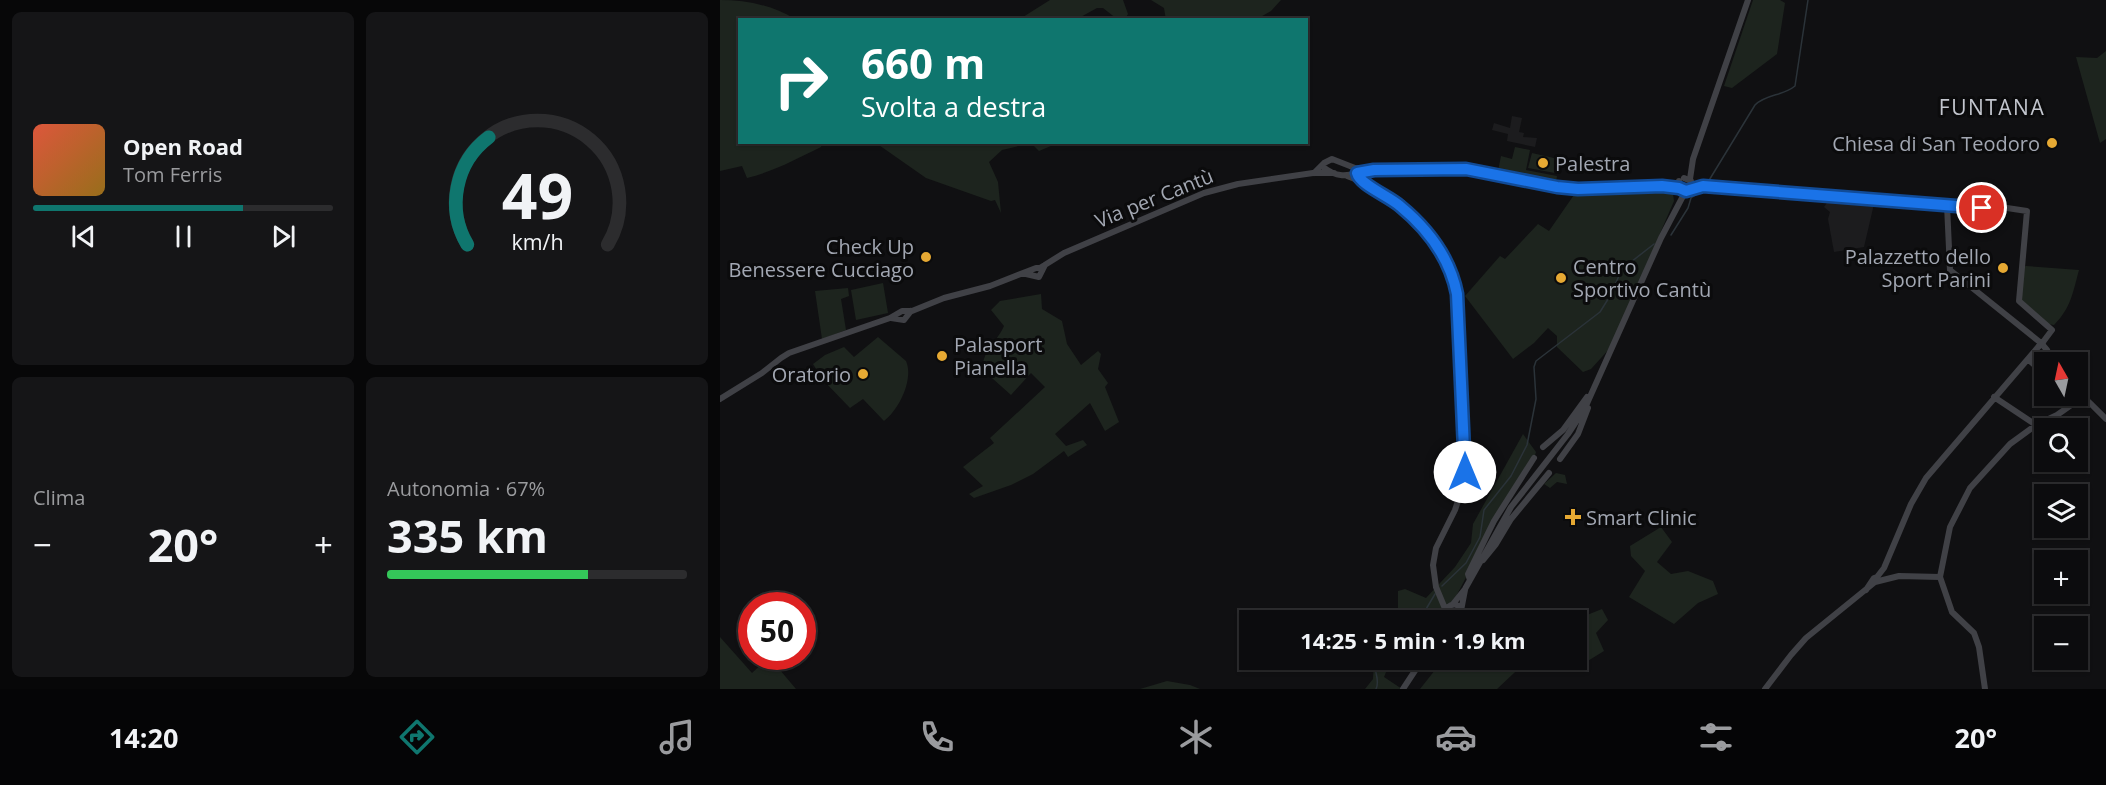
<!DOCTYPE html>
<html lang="it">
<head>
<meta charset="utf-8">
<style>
	body { margin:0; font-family:"Open Sans",sans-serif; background:#151517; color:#f1f3f6; height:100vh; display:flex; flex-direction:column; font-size:22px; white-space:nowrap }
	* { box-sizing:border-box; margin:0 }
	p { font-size:20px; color:#9a9b9e }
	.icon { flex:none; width:33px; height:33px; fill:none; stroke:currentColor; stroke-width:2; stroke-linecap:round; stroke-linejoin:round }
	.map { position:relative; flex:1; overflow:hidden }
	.details { display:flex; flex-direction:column; gap:12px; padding:12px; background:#070708; width:720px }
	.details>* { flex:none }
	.banner { position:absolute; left:18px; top:18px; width:570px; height:126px; border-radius:0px; box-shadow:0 2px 4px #0004,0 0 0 2px #2c2c2e; background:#0f766e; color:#fff; overflow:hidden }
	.needle { width:39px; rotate:351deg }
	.fabs { position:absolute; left:1314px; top:352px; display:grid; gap:12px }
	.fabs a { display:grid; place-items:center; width:54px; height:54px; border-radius:0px; background:#0c0c0e; box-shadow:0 2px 4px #0004,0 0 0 2px #2c2c2e; font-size:30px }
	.speed { position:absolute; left:18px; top:592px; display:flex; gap:12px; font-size:30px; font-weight:700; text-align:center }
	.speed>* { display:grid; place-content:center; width:78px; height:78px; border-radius:50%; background:#0c0c0e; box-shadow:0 2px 4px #0004,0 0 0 2px #2c2c2e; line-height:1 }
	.speed .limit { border:9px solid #d22; background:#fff; color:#111 }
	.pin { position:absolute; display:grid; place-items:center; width:51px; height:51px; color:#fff; margin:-26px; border:3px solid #fff; border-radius:50%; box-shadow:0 2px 6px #0007 }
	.me { position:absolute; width:66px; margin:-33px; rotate:0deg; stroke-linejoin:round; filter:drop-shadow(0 0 4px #0008) }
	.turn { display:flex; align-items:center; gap:21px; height:126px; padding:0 24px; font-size:27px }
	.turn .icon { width:78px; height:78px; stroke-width:2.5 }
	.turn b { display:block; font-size:42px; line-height:51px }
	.big { font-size:45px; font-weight:700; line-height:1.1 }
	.details .widget { flex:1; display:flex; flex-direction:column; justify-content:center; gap:9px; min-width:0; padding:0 21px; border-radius:9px; background:#151517 }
	.details .dial { align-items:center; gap:0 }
	.dial svg { height:156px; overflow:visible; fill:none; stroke:#2c2c2e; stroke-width:7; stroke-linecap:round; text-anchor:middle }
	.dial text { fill:#f1f3f6; stroke:none }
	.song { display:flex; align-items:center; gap:18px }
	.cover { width:72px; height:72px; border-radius:9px; background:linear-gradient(135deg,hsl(10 70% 55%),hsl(40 70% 35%)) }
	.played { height:6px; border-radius:3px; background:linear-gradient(90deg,#0f766e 70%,#2c2c2e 70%) }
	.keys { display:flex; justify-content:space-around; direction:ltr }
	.heat { display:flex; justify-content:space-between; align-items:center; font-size:33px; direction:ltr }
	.charge { height:9px; border-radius:4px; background:linear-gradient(90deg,#34c759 67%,#2c2c2e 0) }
	.details .tiles { flex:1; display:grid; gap:12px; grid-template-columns:repeat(2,1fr) }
	.trip { position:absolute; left:519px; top:610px; width:348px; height:60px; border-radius:0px; background:#0c0c0e; box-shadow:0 2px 4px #0004,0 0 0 2px #2c2c2e; font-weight:700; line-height:60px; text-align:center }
	.tabs { display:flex; height:96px; justify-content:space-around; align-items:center; background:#050506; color:#9a9b9e }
	.tabs .icon { width:42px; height:42px }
	.tabs .on { color:#0f766e }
	.tabs b { font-size:27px; color:#f1f3f6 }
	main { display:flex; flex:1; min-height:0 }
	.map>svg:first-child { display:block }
	.built { fill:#1c1c1e }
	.green { fill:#1d241e }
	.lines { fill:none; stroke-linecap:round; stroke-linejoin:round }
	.stream { stroke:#2b3339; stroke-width:1.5 }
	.secondary { stroke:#404146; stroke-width:6 }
	.secondary-bridge { stroke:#404146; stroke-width:6 }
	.route-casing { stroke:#114b97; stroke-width:15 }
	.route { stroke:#1a73e8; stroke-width:10 }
	.poi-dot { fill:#e6a933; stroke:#0b0b0c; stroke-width:2 }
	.labels { text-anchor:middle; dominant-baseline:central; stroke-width:6; stroke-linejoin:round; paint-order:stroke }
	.poi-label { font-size:20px; fill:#a2a7b2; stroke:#0b0b0c; text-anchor:end }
	.street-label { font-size:20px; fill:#a2a7b2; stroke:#0b0b0c }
	.neighbourhood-label { font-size:21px; letter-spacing:1.5px; fill:#c3c6ce; stroke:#0b0b0c }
</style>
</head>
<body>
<main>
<section class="details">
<div class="tiles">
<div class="widget">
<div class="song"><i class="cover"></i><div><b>Open Road</b><p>Tom Ferris</p></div></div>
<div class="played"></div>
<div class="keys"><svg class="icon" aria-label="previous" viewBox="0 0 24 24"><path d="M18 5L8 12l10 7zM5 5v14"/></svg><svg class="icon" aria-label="pause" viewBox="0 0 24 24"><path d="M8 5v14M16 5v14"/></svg><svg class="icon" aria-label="next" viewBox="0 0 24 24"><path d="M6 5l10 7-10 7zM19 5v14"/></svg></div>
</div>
<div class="widget dial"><svg viewBox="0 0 100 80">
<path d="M14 69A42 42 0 1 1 86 69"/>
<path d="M14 69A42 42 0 0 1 25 14" stroke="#0f766e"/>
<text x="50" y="56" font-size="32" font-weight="700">49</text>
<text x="50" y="72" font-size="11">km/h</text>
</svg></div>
<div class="widget"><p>Clima</p>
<div class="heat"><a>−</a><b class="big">20°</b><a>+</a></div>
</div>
<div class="widget"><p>Autonomia · 67%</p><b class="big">335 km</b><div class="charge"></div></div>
</div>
</section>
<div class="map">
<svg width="1386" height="689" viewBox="0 0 1386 689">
	<rect width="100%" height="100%" fill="#101012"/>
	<path class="built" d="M 792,116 L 802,118 L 799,132 L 804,133 L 803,137 L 817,138 L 815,147 L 787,141 L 788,134 L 772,130 L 774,123 L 790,128 Z
		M 1109,200 L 1154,204 L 1144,247 L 1114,252 L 1108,219 L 1110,212 L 1104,207 Z"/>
	<path class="green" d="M 0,0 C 26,0 52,5 75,19 L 20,20 L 20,142 L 102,143 L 101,147 C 76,159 55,171 27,178 L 22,166 L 0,171 Z
		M 330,0 L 403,0 L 408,14 L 405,19 L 397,19 L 383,8 L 377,8 L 357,19 L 294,19 L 303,17 Z
		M 431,0 L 561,0 L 551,11 L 537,19 L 446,20 L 444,8 Z
		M 1033,0 L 1060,0 L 1065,3 L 1057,54 L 1012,88 L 1004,86 Z
		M 1386,51 L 1386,139 L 1380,143 L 1356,57 L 1377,58 Z
		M 156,143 L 338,143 L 319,151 L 311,143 L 282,150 L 269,162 L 278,182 L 281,213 L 275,200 L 271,201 L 206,178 Z
		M 795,147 L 810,150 L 806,170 L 837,176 L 836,183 L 778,171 L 781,156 L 792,159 Z
		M 812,153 L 838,159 L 835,173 L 808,168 Z
		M 947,189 L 953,194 L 954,201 L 891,347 L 871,369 L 863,372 L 837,347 L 837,336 L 828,328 L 814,343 L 793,359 L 745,296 L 780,256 L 785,259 L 818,224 L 829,231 L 856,192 Z
		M 1306,266 L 1359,270 C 1353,292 1351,308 1334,325 L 1328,324 L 1300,300 L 1303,267 Z
		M 163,283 L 168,313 L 136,320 L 131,290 Z
		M 128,288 L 129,296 L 121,299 L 126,330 L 102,339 L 95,291 Z
		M 321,294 L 322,309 L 342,321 L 347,344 L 361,365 L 378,351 L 381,354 L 378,369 L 388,383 L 385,387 L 399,422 L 385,431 L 370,403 L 335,434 L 346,446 L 363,440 L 367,445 L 348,457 L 344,451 L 313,474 L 291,485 L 254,498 L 249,494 L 263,486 L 243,467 L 274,443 L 270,438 L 325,387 L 311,373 L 291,395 L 263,370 C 261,352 277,342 284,326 L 271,310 L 280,301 Z
		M 158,337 L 186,361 C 194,379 179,410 164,421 L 143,399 L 130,408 L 103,380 L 93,364 L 105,355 L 124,347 L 134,357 Z
		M 803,434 L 816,452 L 814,458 L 760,551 L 723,621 L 656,621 L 659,611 L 678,608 L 678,591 L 685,589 L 706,598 L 735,567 L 751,543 L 753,524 Z
		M 836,473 L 845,475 L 847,484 L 837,482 L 830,488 L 824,484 Z
		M 941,527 L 952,542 L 937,562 L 951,574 L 968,571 L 993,581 L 998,594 L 978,603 L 954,624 L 909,597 L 925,571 L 911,556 L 910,546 Z
		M 849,609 L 857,619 L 882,609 L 888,620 L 876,633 L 884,651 L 858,667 L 850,660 L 856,660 L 856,621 L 827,621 Z
		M 0,637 L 32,673 L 49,657 L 76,689 L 0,689 Z
		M 654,660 L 671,660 L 664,677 L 682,689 L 645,689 L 653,679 Z
		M 723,660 L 808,660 L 777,689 L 700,689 Z
		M 447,681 L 470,685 L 480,689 L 420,689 Z"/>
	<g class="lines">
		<path class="stream" d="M 988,182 L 1035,105 C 1046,94 1063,96 1075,86 L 1088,0
			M 951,235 L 968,208 L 971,198 L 983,190
			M 722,586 L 746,563 L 760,537 L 764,510 L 791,476 L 807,445 L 816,399 L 814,367 L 816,361 L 880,312 L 890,296 L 902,269 L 934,244
			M 663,621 C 670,616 680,612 689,616 L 689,621
			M 699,621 L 715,594
			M 656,689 C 661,679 652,670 656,660"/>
		<path class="secondary" d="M 602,166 C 618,180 630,175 647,171
			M 594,173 L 604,163 L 612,159 L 635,168 L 654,170 L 757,170 L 837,187 L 858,189 L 942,186 L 959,188
			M 627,176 C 679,195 726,239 737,294 L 745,472 L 742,489 L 735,510 L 716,548 L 713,565 L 716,587 L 726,611
			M 964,178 L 971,181 L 971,189
			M 970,179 L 973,159 L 1028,0
			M 959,181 L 959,188 L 965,191 L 983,186 L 1287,208 L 1307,211 L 1299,301 L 1332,330 L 1323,342
			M 1227,205 L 1230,270 L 1321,343 L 1327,350 L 1333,363
			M 306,274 L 319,277 L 325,265
			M 171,318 L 184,320 L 191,311
			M 1308,359 L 1324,374
			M 1358,395 L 1370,403 L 1386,419
			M 1274,397 L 1316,425
			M 0,399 L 42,373 L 61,358 L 69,353 L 170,318 L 182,311 L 192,311 L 224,298 L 270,286 L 316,268 L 320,268 L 344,253 L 484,193 L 518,184 L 593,173 L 614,173
			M 823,447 L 843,430 L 867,397
			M 840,459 L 858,434 L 868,408
			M 763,560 L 776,544 L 791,519 L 829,473
			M 750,580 L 748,574 L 774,521 L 814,458
			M 1146,590 L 1154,578 L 1157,577 L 1164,568 L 1191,504 L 1206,478 L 1319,346
			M 733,604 L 745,589 L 791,507 L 848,434 L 865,408 L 941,238 L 962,198 L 967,191
			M 741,609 C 738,604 733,603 728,607 L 726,614 L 734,620 L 740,616 L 745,590
			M 683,689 L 702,660
			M 1045,689 L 1071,655 L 1086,638 L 1155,582 L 1179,576 L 1220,577
			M 1265,689 L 1259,647 L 1254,633 L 1232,612 L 1220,577 L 1230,527 L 1250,488 L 1290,444 L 1316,425 L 1337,415 L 1354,403 L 1368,401"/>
		<path class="secondary-bridge" d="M 1319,346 L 1323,342"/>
	</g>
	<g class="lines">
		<g class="route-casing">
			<path id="route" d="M 745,472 L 737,294 C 730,258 708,229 680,206 C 669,196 640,185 637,173 L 654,170 L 746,169 L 837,187 L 858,189 L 942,186 L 959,188 L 966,191 L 983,186 L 1262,208"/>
		</g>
		<use href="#route" class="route"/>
	</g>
	<g class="poi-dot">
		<circle cx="1332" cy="143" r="6"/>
		<circle cx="823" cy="163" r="6"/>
		<circle cx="206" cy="257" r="6"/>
		<circle cx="1283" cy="268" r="6"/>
		<circle cx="841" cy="278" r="6"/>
		<circle cx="222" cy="356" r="6"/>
		<circle cx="143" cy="374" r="6"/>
		<path d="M850 508h6v6h6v6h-6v6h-6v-6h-6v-6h6z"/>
	</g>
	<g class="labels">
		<g class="poi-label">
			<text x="1320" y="143">Chiesa di San Teodoro</text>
			<text x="835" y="163" text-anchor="start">Palestra</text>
			<text x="194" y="246">Check Up<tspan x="194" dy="23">Benessere Cucciago</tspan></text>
			<text x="1271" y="256">Palazzetto dello<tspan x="1271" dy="23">Sport Parini</tspan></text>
			<text x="853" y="266" text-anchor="start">Centro<tspan x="853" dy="23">Sportivo Cantù</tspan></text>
			<text x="234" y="344" text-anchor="start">Palasport<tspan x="234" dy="23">Pianella</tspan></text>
			<text x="131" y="374">Oratorio</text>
			<text x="866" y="517" text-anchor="start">Smart Clinic</text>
		</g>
		<g class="street-label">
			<text transform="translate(434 198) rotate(-22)">Via per Cantù</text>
		</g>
		<g class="neighbourhood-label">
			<text x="1272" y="107">FUNTANA</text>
		</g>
	</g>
</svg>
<div class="fabs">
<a><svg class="needle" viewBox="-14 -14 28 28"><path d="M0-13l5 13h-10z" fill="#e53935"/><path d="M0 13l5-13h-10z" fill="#9a9b9e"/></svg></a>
<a><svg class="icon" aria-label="search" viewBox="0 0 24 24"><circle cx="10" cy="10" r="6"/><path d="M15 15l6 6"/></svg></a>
<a><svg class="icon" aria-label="layers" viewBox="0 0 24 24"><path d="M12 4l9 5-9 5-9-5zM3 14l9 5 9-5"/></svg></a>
<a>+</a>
<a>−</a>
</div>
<div class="speed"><div class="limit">50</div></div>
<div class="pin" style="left:1262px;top:208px;background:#d93025"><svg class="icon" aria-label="arrive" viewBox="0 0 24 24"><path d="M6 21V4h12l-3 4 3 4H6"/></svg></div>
<svg class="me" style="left:745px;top:472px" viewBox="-20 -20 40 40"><circle r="19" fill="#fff"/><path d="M0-13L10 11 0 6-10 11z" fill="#1a73e8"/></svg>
<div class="trip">14:25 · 5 min · 1.9 km</div>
<div class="banner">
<div class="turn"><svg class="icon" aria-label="right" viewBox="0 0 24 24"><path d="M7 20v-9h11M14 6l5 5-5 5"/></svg><div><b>660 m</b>Svolta a destra</div></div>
</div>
</div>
</main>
<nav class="tabs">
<b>14:20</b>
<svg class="icon on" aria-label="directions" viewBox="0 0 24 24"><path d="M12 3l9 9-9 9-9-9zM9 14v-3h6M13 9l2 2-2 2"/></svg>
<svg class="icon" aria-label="music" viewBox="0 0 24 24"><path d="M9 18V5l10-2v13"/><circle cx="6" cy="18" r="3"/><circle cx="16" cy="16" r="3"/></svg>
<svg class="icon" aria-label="phone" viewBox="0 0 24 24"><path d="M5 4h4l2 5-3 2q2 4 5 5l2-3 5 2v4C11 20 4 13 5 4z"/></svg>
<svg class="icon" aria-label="climate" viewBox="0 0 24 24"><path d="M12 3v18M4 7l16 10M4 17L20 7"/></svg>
<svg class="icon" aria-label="car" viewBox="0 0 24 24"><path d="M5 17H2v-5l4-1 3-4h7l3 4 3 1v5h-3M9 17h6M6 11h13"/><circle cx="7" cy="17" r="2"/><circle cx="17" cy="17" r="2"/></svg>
<svg class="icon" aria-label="filters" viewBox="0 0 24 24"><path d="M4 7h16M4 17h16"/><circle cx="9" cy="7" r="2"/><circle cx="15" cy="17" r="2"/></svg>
<b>20°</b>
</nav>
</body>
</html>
